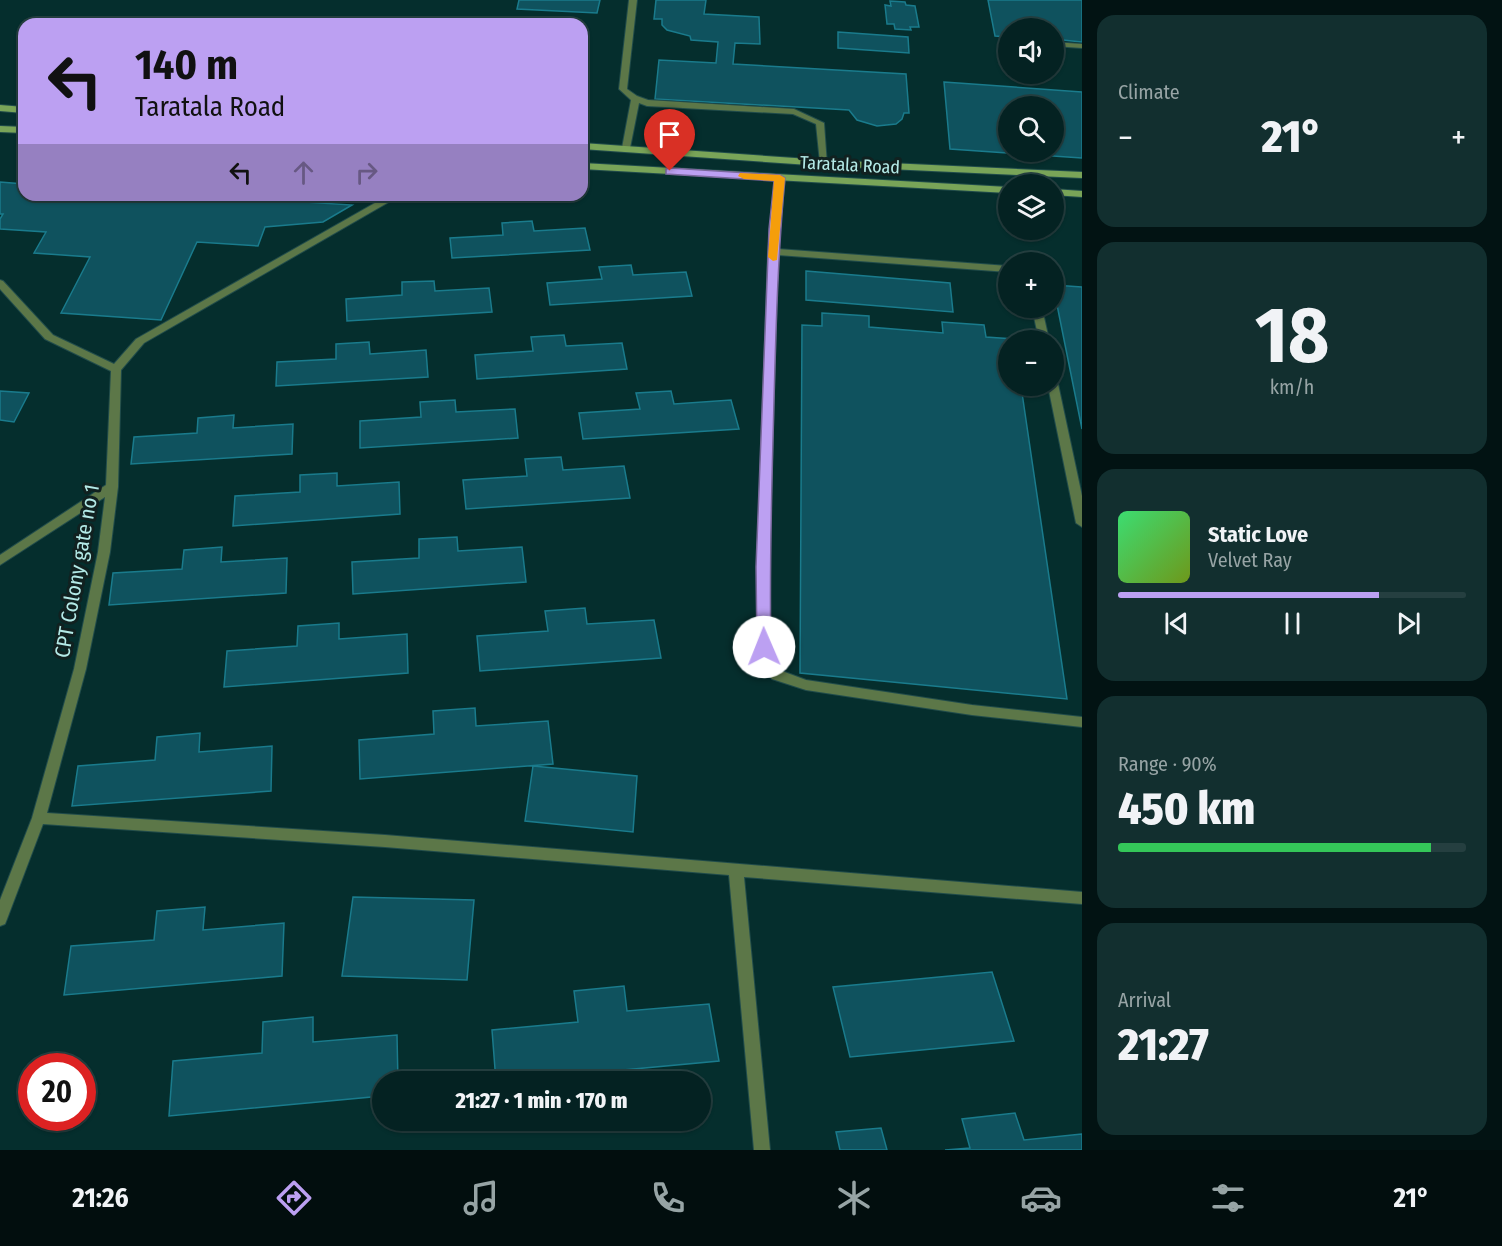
<!DOCTYPE html>
<html lang="en">
<head>
<meta charset="utf-8">
<style>
	body { margin:0; font-family:"Fira Sans Condensed",sans-serif; background:#122f2f; color:#f1f3f6; height:100vh; display:flex; flex-direction:column; font-size:22px; white-space:nowrap }
	* { box-sizing:border-box; margin:0 }
	p { font-size:20px; color:#97a4a5 }
	.icon { flex:none; width:33px; height:33px; fill:none; stroke:currentColor; stroke-width:2; stroke-linecap:round; stroke-linejoin:round }
	.map { position:relative; flex:1; overflow:hidden }
	.panel { display:flex; flex-direction:column; gap:15px; padding:15px; background:#021313; width:420px }
	.panel>* { flex:none }
	.banner { position:absolute; left:18px; top:18px; width:570px; height:183px; border-radius:18px; box-shadow:0 2px 4px #0004,0 0 0 2px #253f40; background:#bca0f2; color:#111; overflow:hidden }
	.fabs { position:absolute; left:998px; top:18px; display:grid; gap:12px }
	.fabs a { display:grid; place-items:center; width:66px; height:66px; border-radius:50%; background:#042222; box-shadow:0 2px 4px #0004,0 0 0 2px #253f40; font-size:30px }
	.speed { position:absolute; left:18px; top:1053px; display:flex; gap:12px; font-size:30px; font-weight:700; text-align:center }
	.speed>* { display:grid; place-content:center; width:78px; height:78px; border-radius:50%; background:#042222; box-shadow:0 2px 4px #0004,0 0 0 2px #253f40; line-height:1 }
	.speed .limit { border:9px solid #d22; background:#fff; color:#111 }
	.pin { position:absolute; display:grid; place-items:center; width:51px; height:51px; color:#fff; margin:-62px -26px; border-radius:50% 50% 50% 0; rotate:-45deg; box-shadow:0 0 6px #0007 }
	.pin .icon { rotate:45deg }
	.me { position:absolute; width:66px; margin:-33px; rotate:359deg; stroke-linejoin:round; filter:drop-shadow(0 0 4px #0008) }
	.turn { display:flex; align-items:center; gap:21px; height:126px; padding:0 18px; font-size:27px }
	.turn .icon { width:78px; height:78px; stroke-width:2.5 }
	.turn b { display:block; font-size:42px; line-height:51px }
	.lanes { display:flex; align-items:center; height:57px; padding:0 18px; background:#0003; justify-content:center; gap:30px; direction:ltr }
	.lanes .off { opacity:.35 }
	.big { font-size:45px; font-weight:800; line-height:1.1 }
	.panel .card { flex:1; display:flex; flex-direction:column; justify-content:center; gap:9px; min-width:0; padding:0 21px; border-radius:18px; background:#122f2f }
	.panel .dial { align-items:center; gap:0 }
	.dial b { font-size:78px; line-height:1 }
	.song { display:flex; align-items:center; gap:18px }
	.cover { width:72px; height:72px; border-radius:9px; background:linear-gradient(135deg,hsl(140 70% 55%),hsl(80 70% 35%)) }
	.played { height:6px; border-radius:3px; background:linear-gradient(90deg,#bca0f2 75%,#253f40 75%) }
	.keys { display:flex; justify-content:space-around; direction:ltr }
	.heat { display:flex; justify-content:space-between; align-items:center; font-size:33px; direction:ltr }
	.charge { height:9px; border-radius:4px; background:linear-gradient(90deg,#34c759 90%,#253f40 0) }
	.trip { position:absolute; left:372px; top:1071px; width:339px; height:60px; border-radius:30px; background:#042222; box-shadow:0 2px 4px #0004,0 0 0 2px #253f40; font-weight:800; line-height:60px; text-align:center }
	.dock { display:flex; height:96px; justify-content:space-around; align-items:center; background:#020e0e; color:#97a4a5 }
	.dock .icon { width:42px; height:42px }
	.dock .active { color:#bca0f2 }
	.dock b { font-size:27px; color:#f1f3f6 }
	main { display:flex; flex:1; min-height:0 }
	.map>svg:first-child { display:block }
	.building { fill:#0f525e; stroke:#1a7b8c; stroke-width:1.5; fill-rule:evenodd }
	.lines { fill:none; stroke-linecap:round; stroke-linejoin:round }
	.service-casing { stroke:#214c4b; stroke-width:2 }
	.minor-casing { stroke:#214c4b; stroke-width:2 }
	.secondary-casing { stroke:#214c4b; stroke-width:2 }
	.service { fill:#5c7748; fill-rule:evenodd }
	.minor { fill:#5c7748; fill-rule:evenodd }
	.secondary { fill:#79a458; fill-rule:evenodd }
	.route { fill:#bca0f2; stroke:#7a689d; stroke-width:1.5 }
	.slow { fill:#f59e0b }
	.labels { text-anchor:middle; dominant-baseline:central; stroke-width:6; stroke-linejoin:round; paint-order:stroke }
	.far-street-label { font-size:18px; fill:#b4eae7; stroke:#112120 }
	.street-label { font-size:21px; fill:#b4eae7; stroke:#112120 }
</style>
</head>
<body>
<main>
<div class="map">
<svg width="1082" height="1150" viewBox="0 0 1082 1150">
	<rect width="100%" height="100%" fill="#052e2d"/>
	<path class="building" d="M 519,0 L 600,0 L 597,13 L 517,9 Z
		M 656,0 L 706,0 L 704,14 L 759,17 L 760,44 L 735,43 L 733,64 L 906,74 L 909,113 L 904,113 L 902,119 L 896,124 L 877,126 L 857,120 L 849,110 L 655,99 L 659,60 L 716,63 L 718,42 L 691,40 L 690,36 L 667,30 L 662,25 L 662,19 L 654,19 Z
		M 988,0 L 1082,0 L 1082,42 L 1053,39 L 1053,28 L 1008,28 L 1008,37 L 995,36 Z
		M 890,1 L 905,2 L 906,5 L 915,6 L 919,27 L 910,27 L 911,30 L 895,29 L 894,24 L 887,24 L 885,5 L 891,6 Z
		M 838,32 L 908,37 L 909,53 L 838,48 Z
		M 944,82 L 1082,92 L 1082,158 L 950,149 ZM 1008,106 L 1053,106 L 1053,152 L 1008,152 Z
		M 0,182 L 24,184 L 24,195 L 196,195 L 352,205 L 323,222 L 265,227 L 258,246 L 197,242 L 161,320 L 61,313 L 90,257 L 34,253 L 46,232 L 0,229 L 0,219 L 3,214 L 0,214 Z
		M 532,221 L 534,231 L 585,228 L 590,250 L 452,258 L 450,238 L 503,235 L 502,223 Z
		M 631,265 L 633,275 L 686,272 L 692,296 L 550,305 L 547,283 L 602,279 L 599,267 Z
		M 806,271 L 950,283 L 953,312 L 806,300 Z
		M 434,281 L 435,291 L 489,288 L 492,312 L 347,321 L 346,299 L 402,295 L 402,282 Z
		M 1053,285 L 1082,287 L 1082,429 Z
		M 822,313 L 869,316 L 869,327 L 943,333 L 942,322 L 984,325 L 986,337 L 1014,339 L 1014,340 L 1008,340 L 1008,386 L 1021,386 L 1067,699 L 800,673 L 802,325 L 822,326 Z
		M 564,335 L 566,346 L 622,343 L 627,369 L 477,379 L 475,355 L 533,351 L 531,337 Z
		M 369,342 L 370,354 L 426,350 L 428,377 L 276,386 L 277,362 L 336,359 L 336,344 Z
		M 0,391 L 29,393 L 14,422 L 0,420 Z
		M 671,391 L 674,404 L 731,400 L 739,429 L 583,439 L 579,413 L 640,409 L 636,393 Z
		M 455,400 L 456,412 L 515,409 L 518,438 L 360,448 L 360,421 L 421,417 L 420,402 Z
		M 234,415 L 233,428 L 293,424 L 292,454 L 131,464 L 134,437 L 197,433 L 198,418 Z
		M 561,457 L 563,470 L 624,466 L 630,498 L 466,509 L 463,480 L 527,476 L 525,459 Z
		M 337,473 L 337,486 L 399,482 L 400,514 L 233,526 L 235,496 L 300,492 L 300,475 Z
		M 457,537 L 458,551 L 522,547 L 526,582 L 353,594 L 352,562 L 419,558 L 419,539 Z
		M 222,547 L 221,562 L 287,558 L 286,593 L 109,605 L 113,573 L 182,569 L 184,550 Z
		M 585,608 L 587,624 L 654,620 L 661,658 L 480,671 L 477,636 L 548,631 L 545,611 Z
		M 339,623 L 339,639 L 407,634 L 408,673 L 224,687 L 227,651 L 297,646 L 298,626 Z
		M 475,708 L 476,726 L 548,721 L 553,764 L 360,779 L 359,740 L 434,734 L 433,711 Z
		M 200,733 L 199,752 L 272,746 L 271,791 L 72,806 L 78,766 L 155,760 L 157,737 Z
		M 533,766 L 637,776 L 633,832 L 525,821 Z
		M 353,897 L 474,900 L 467,980 L 342,976 Z
		M 205,907 L 203,930 L 284,923 L 282,976 L 64,995 L 71,946 L 154,940 L 157,911 Z
		M 992,972 L 1014,1041 L 850,1057 L 833,987 Z
		M 624,986 L 627,1011 L 709,1004 L 719,1061 L 496,1082 L 492,1030 L 578,1022 L 574,991 Z
		M 313,1017 L 313,1042 L 397,1035 L 398,1082 L 382,1082 L 382,1096 L 169,1116 L 173,1061 L 262,1053 L 263,1022 Z
		M 1015,1113 L 1024,1140 L 1082,1134 L 1082,1150 L 945,1150 L 970,1148 L 962,1119 Z
		M 881,1128 L 887,1150 L 840,1150 L 836,1132 Z"/>
	<g class="lines">
		<g class="service-casing">
			<path id="service" d="M 629,0 L 637,0 L 627,89 L 637,96 L 648,100 L 794,109 L 824,123 L 827,165 L 824,166 L 820,163 L 816,124 L 793,114 L 647,106 L 639,103 L 630,148 L 626,151 L 623,150 L 622,148 L 631,100 L 619,89 Z
				M 1053,42 L 1082,44 L 1082,48 L 1053,46 Z
				M 780,175 L 785,178 L 778,249 L 1008,266 L 1008,272 L 778,255 L 769,567 L 770,647 L 773,660 L 782,671 L 806,680 L 972,705 L 1082,717 L 1082,727 L 972,715 L 806,690 L 772,679 L 763,666 L 758,647 L 757,567 L 768,252 L 775,178 Z
				M 1032,308 L 1042,308 L 1049,340 L 1039,340 Z
				M 1053,380 L 1058,384 L 1082,496 L 1082,527 L 1076,523 L 1048,386 L 1053,386 Z"/>
		</g>
		<g class="minor-casing">
			<path id="minor" d="M 389,195 L 401,195 L 144,343 L 121,370 L 118,487 L 110,552 L 86,669 L 47,813 L 385,835 L 1082,892 L 1082,904 L 744,877 L 770,1150 L 754,1150 L 729,875 L 385,847 L 43,824 L 7,919 L 5,924 L 0,926 L 0,900 L 32,818 L 74,669 L 98,552 L 105,497 L 0,565 L 0,555 L 106,485 L 111,371 L 45,339 L 0,289 L 0,280 L 3,281 L 53,335 L 114,364 L 136,339 Z"/>
		</g>
		<g class="secondary-casing">
			<path id="secondary" d="M 0,105 L 24,107 L 24,113 L 0,111 Z
				M 0,126 L 24,127 L 24,133 L 0,132 Z
				M 582,143 L 824,160 L 1082,172 L 1082,178 L 824,166 L 582,149 Z
				M 582,163 L 1008,187 L 1008,193 L 582,169 Z
				M 1053,189 L 1082,191 L 1082,197 L 1053,195 Z"/>
		</g>
		<use href="#service" class="service"/>
		<use href="#minor" class="minor"/>
		<use href="#secondary" class="secondary"/>
	</g>
	<path class="route" d="M 670,168 L 780,175 L 785,178 C 778,252 776,326 774,401 C 772,483 769,565 771,647 L 769,651 L 759,651 L 757,647 L 756,567 L 769,229 L 774,181 L 666,174 L 666,169 Z"/>
	<path class="slow" d="M 740,173 L 780,175 L 785,178 L 777,260 L 773,261 L 768,257 L 774,181 L 744,179 L 738,176 Z"/>
	<g class="labels">
		<g class="far-street-label">
			<text transform="translate(850 165) rotate(3)">Taratala Road</text>
		</g>
		<g class="street-label">
			<text transform="translate(77 571) rotate(-80)">CPT Colony gate no 1</text>
		</g>
	</g>
</svg>
<div class="fabs">
<a><svg class="icon" aria-label="sound" viewBox="0 0 24 24"><path d="M4 9h4l5-4v14l-5-4H4zM17 9q2 3 0 6"/></svg></a>
<a><svg class="icon" aria-label="search" viewBox="0 0 24 24"><circle cx="10" cy="10" r="6"/><path d="M15 15l6 6"/></svg></a>
<a><svg class="icon" aria-label="layers" viewBox="0 0 24 24"><path d="M12 4l9 5-9 5-9-5zM3 14l9 5 9-5"/></svg></a>
<a>+</a>
<a>−</a>
</div>
<div class="speed"><div class="limit">20</div></div>
<div class="pin" style="left:670px;top:171px;background:#d93025"><svg class="icon" aria-label="arrive" viewBox="0 0 24 24"><path d="M6 21V4h12l-3 4 3 4H6"/></svg></div>
<svg class="me" style="left:764px;top:647px" viewBox="-20 -20 40 40"><circle r="19" fill="#fff"/><path d="M0-13L10 11 0 6-10 11z" fill="#bca0f2"/></svg>
<div class="trip">21:27 · 1 min · 170 m</div>
<div class="banner">
<div class="turn"><svg class="icon" aria-label="left" viewBox="0 0 24 24"><path d="M17 20v-9H6M10 6l-5 5 5 5"/></svg><div><b>140 m</b>Taratala Road</div></div>
<div class="lanes"><svg class="icon" aria-label="left" viewBox="0 0 24 24"><path d="M17 20v-9H6M10 6l-5 5 5 5"/></svg><svg class="icon off" aria-label="ahead" viewBox="0 0 24 24"><path d="M12 20V5M6 11l6-6 6 6"/></svg><svg class="icon off" aria-label="right" viewBox="0 0 24 24"><path d="M7 20v-9h11M14 6l5 5-5 5"/></svg></div>
</div>
</div>
<section class="panel">
<div class="card"><p>Climate</p>
<div class="heat"><a>−</a><b class="big">21°</b><a>+</a></div>
</div>
<div class="card dial"><b>18</b><p>km/h</p></div>
<div class="card">
<div class="song"><i class="cover"></i><div><b>Static Love</b><p>Velvet Ray</p></div></div>
<div class="played"></div>
<div class="keys"><svg class="icon" aria-label="previous" viewBox="0 0 24 24"><path d="M18 5L8 12l10 7zM5 5v14"/></svg><svg class="icon" aria-label="pause" viewBox="0 0 24 24"><path d="M8 5v14M16 5v14"/></svg><svg class="icon" aria-label="next" viewBox="0 0 24 24"><path d="M6 5l10 7-10 7zM19 5v14"/></svg></div>
</div>
<div class="card"><p>Range · 90%</p><b class="big">450 km</b><div class="charge"></div></div>
<div class="card"><p>Arrival</p><b class="big">21:27</b></div>
</section>
</main>
<nav class="dock">
<b>21:26</b>
<svg class="icon active" aria-label="directions" viewBox="0 0 24 24"><path d="M12 3l9 9-9 9-9-9zM9 14v-3h6M13 9l2 2-2 2"/></svg>
<svg class="icon" aria-label="music" viewBox="0 0 24 24"><path d="M9 18V5l10-2v13"/><circle cx="6" cy="18" r="3"/><circle cx="16" cy="16" r="3"/></svg>
<svg class="icon" aria-label="phone" viewBox="0 0 24 24"><path d="M5 4h4l2 5-3 2q2 4 5 5l2-3 5 2v4C11 20 4 13 5 4z"/></svg>
<svg class="icon" aria-label="climate" viewBox="0 0 24 24"><path d="M12 3v18M4 7l16 10M4 17L20 7"/></svg>
<svg class="icon" aria-label="car" viewBox="0 0 24 24"><path d="M5 17H2v-5l4-1 3-4h7l3 4 3 1v5h-3M9 17h6M6 11h13"/><circle cx="7" cy="17" r="2"/><circle cx="17" cy="17" r="2"/></svg>
<svg class="icon" aria-label="filters" viewBox="0 0 24 24"><path d="M4 7h16M4 17h16"/><circle cx="9" cy="7" r="2"/><circle cx="15" cy="17" r="2"/></svg>
<b>21°</b>
</nav>
</body>
</html>
